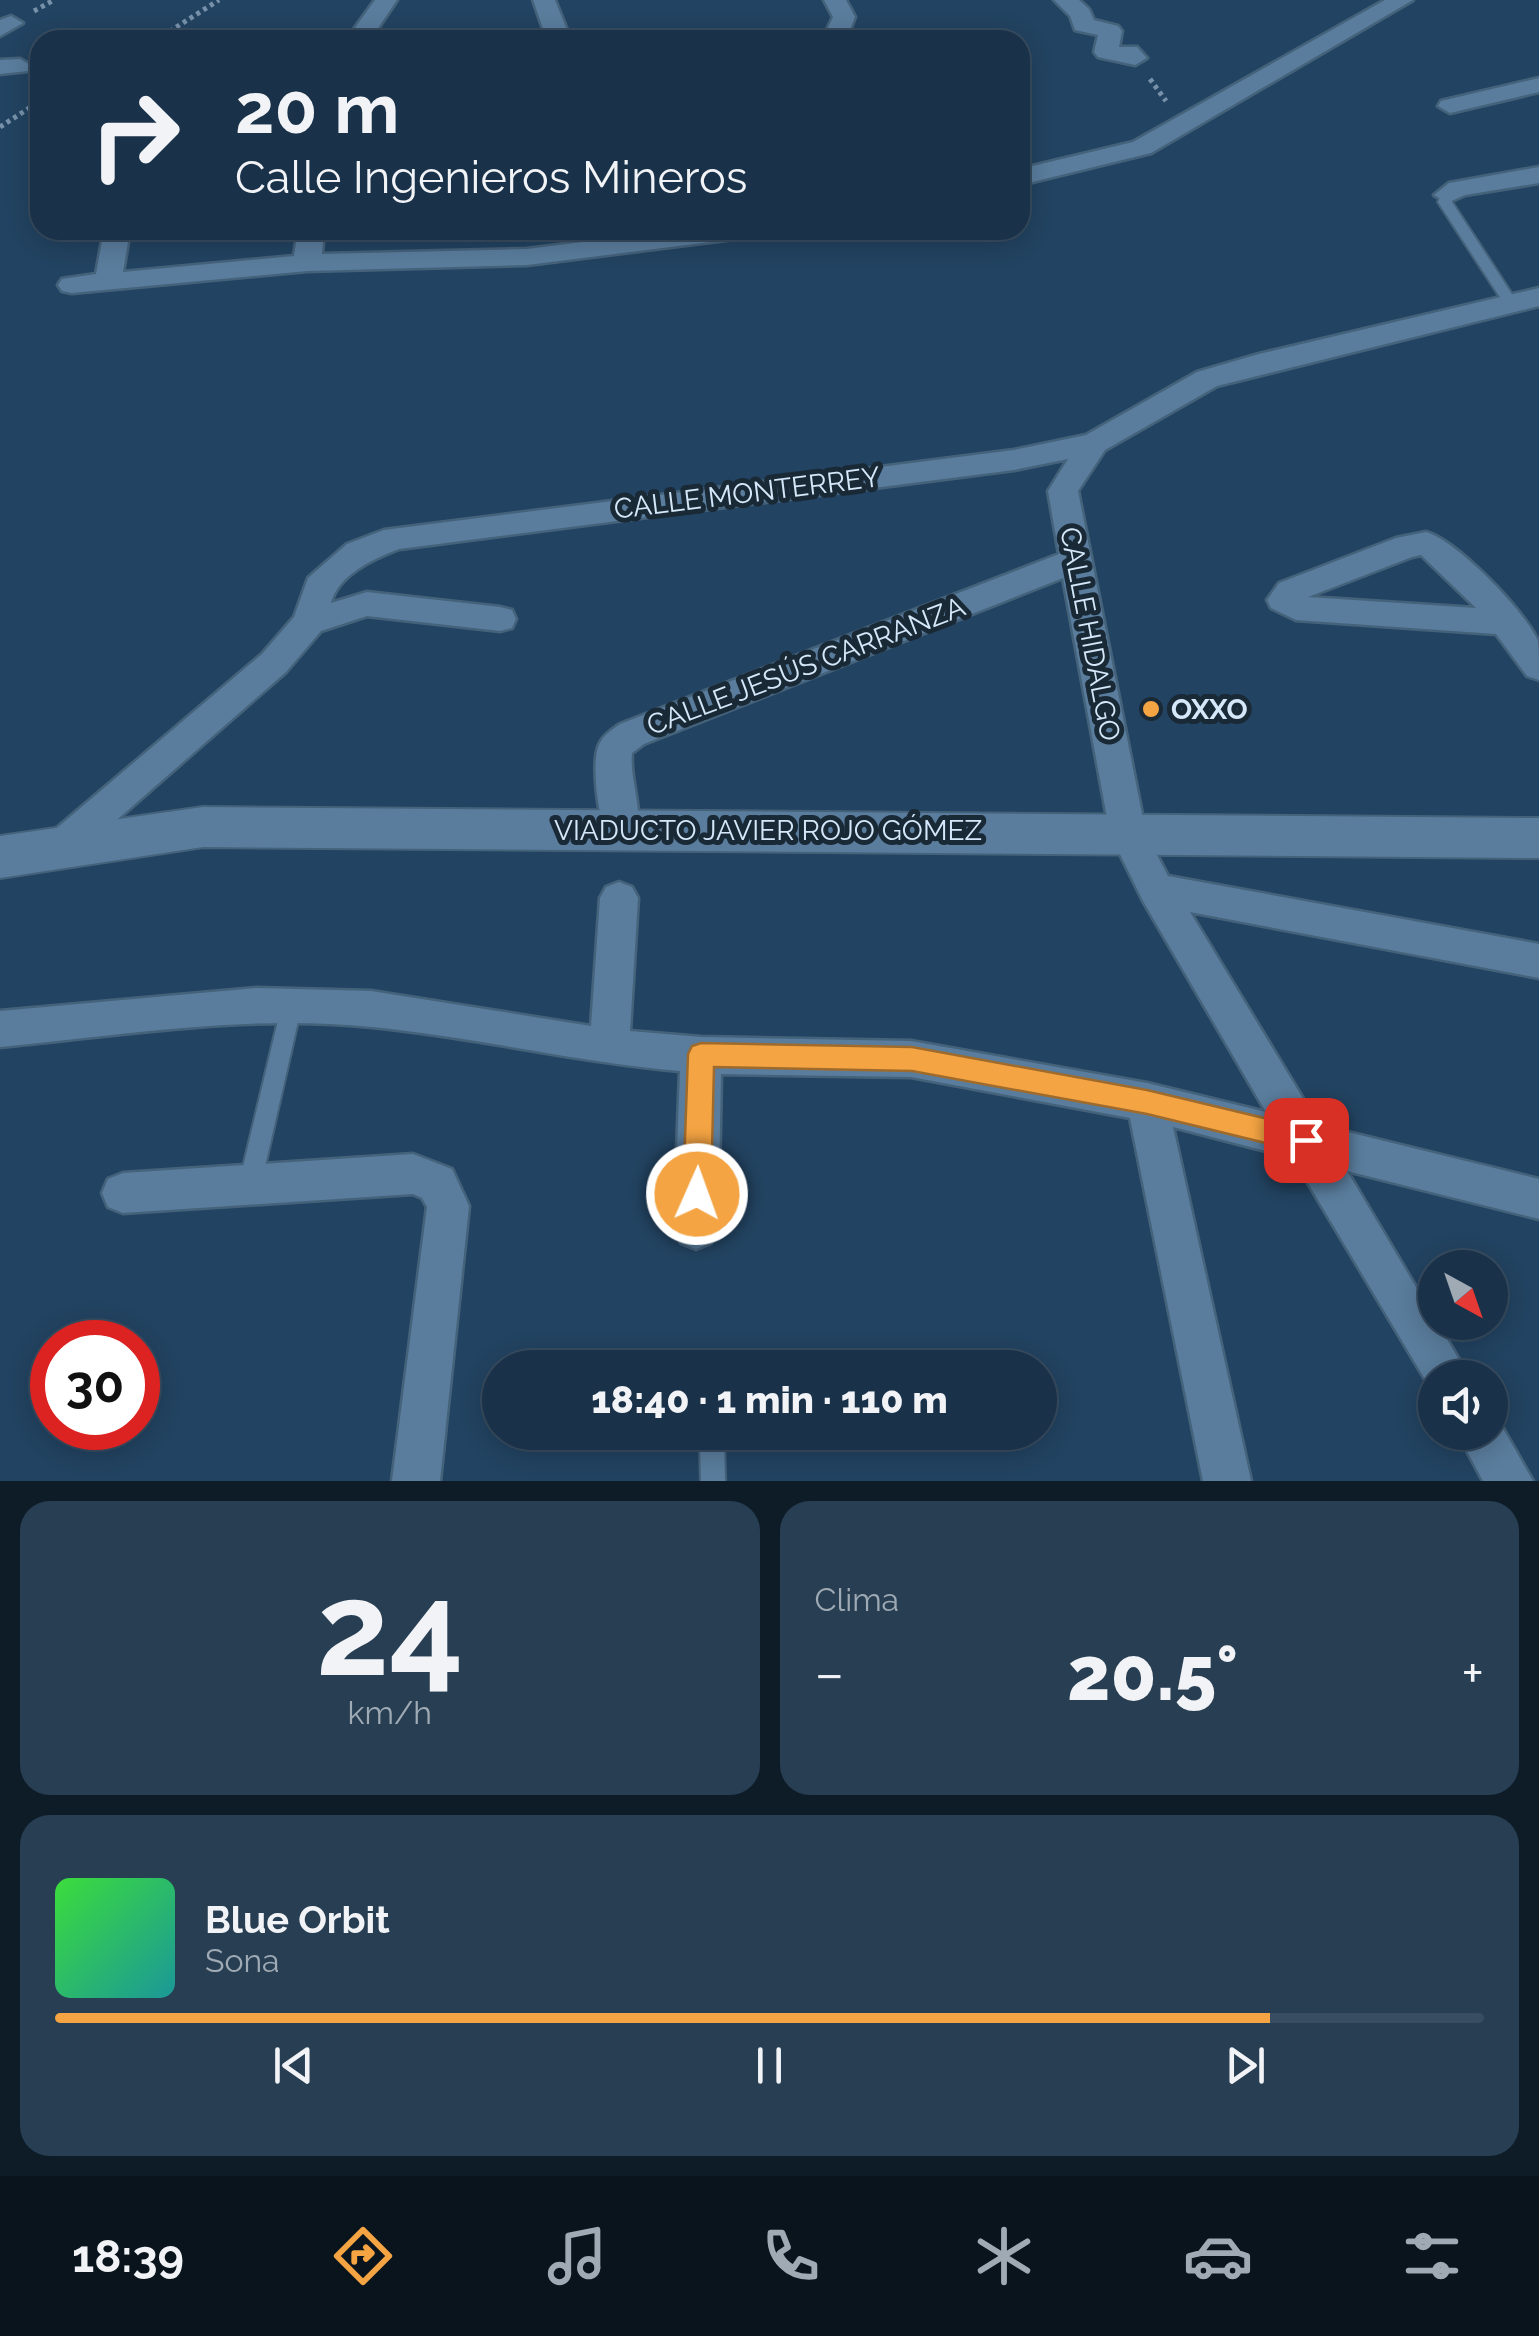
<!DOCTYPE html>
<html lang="es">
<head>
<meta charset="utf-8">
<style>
	body { margin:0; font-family:Raleway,sans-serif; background:#273e53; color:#f1f3f6; height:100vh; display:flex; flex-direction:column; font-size:38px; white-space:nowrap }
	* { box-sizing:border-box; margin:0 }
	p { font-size:32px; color:#9faab4 }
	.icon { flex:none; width:55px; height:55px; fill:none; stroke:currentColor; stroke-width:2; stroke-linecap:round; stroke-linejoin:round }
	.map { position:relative; height:1481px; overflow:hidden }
	.details { display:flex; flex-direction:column; gap:20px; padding:20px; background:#0e1c28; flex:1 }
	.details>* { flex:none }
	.guide { position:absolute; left:30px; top:30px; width:1000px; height:210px; border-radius:30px; box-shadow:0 5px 25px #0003,0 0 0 2px #384d61; background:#1a3249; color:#f1f3f6; overflow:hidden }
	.needle { width:65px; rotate:140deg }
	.buttons { position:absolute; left:1418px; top:1250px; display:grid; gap:20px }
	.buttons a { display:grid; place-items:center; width:90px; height:90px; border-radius:50%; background:#1a3249; box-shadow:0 5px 25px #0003,0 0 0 2px #384d61; font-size:50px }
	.speed { position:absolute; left:30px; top:1320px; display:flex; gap:20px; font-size:50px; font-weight:700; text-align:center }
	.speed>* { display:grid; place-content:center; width:130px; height:130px; border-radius:50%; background:#1a3249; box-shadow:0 5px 25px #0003,0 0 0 2px #384d61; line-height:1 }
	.speed .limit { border:15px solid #d22; background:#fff; color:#111 }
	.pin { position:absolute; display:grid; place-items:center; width:85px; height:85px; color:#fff; margin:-42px; border-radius:20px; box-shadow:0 5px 15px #0006 }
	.me { position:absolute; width:110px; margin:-55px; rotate:2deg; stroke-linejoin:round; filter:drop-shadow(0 0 8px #0008) }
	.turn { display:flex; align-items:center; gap:35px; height:210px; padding:0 40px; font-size:45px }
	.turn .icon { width:130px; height:130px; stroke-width:2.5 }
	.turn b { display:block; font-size:70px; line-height:85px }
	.big { font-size:75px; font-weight:800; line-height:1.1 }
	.details .widget { flex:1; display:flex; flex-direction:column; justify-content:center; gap:15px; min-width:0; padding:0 35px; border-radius:30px; background:#273e53 }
	.details .dial { align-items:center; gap:0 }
	.dial b { font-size:130px; line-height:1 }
	.song { display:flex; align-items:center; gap:30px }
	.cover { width:120px; height:120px; border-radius:15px; background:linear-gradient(135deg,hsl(120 70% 55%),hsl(180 70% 35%)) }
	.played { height:10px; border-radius:5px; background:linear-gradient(90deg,#f4a443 85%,#384d61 85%) }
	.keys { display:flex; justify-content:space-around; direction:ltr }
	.heat { display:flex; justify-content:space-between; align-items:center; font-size:55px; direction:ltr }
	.details .tiles { flex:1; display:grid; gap:20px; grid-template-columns:1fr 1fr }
	.widget:last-child { grid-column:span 2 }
	.trip { position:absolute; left:482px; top:1350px; width:575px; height:100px; border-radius:50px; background:#1a3249; box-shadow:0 5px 25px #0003,0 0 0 2px #384d61; font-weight:800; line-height:100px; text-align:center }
	.tab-bar { display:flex; height:160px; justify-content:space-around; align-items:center; background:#0a141d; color:#9faab4 }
	.tab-bar .icon { width:70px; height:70px }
	.tab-bar .on { color:#f4a443 }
	.tab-bar b { font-size:45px; color:#f1f3f6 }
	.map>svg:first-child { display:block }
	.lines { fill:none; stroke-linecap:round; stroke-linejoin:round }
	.lane-casing { stroke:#45627b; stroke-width:4 }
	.street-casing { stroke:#45627b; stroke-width:5 }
	.secondary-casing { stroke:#45627b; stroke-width:4 }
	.path { stroke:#7791aa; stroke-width:5; stroke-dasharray:4 4; stroke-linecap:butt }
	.lane { fill:#5a7d9d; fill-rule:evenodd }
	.street { fill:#5a7d9d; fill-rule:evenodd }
	.secondary { fill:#5a7d9d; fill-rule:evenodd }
	.route { fill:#f4a443; stroke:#9f6b2c; stroke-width:2.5 }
	.poi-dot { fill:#f4a443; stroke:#1a2936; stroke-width:4 }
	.labels { text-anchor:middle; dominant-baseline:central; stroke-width:10; stroke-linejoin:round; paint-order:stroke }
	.street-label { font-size:28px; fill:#d5e8fa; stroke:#1a2936 }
	.poi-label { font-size:28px; font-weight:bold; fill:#d5e8fa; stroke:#1a2936; text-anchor:start }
</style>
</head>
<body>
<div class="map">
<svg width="1539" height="1481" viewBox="0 0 1539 1481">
	<rect width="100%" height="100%" fill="#224361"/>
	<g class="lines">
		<g class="lane-casing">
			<path id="lane" d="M 1447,191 L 1453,195 L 1452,202 L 1517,302 L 1515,305 L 1505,305 L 1438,202 L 1442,192 Z
				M 291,999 L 298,1002 L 301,1008 L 261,1184 L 257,1191 L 250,1194 L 243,1191 L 239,1184 L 281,1008 L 284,1002 Z
				M 709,1432 L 720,1435 L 724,1443 L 725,1481 L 701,1481 L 700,1443 L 704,1435 Z"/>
		</g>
		<g class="street-casing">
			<path id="street" d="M 375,0 L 397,0 L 370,40 L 346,40 Z
				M 533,0 L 555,0 L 571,40 L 547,40 Z
				M 824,0 L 846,0 L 855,17 L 849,32 L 864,40 L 827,40 L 824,36 L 833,17 Z
				M 1054,0 L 1079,0 L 1089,9 L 1094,20 L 1118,26 L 1122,31 L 1119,47 L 1137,47 L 1147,58 L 1135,65 L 1098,57 L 1094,52 L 1098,35 L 1075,30 L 1070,16 Z
				M 1385,0 L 1413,0 L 1151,153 L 1020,185 L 1020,169 L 1133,142 Z
				M 11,16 L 23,23 L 0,36 L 0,20 Z
				M 20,59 L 32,66 L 28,71 L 0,74 L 0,60 Z
				M 1539,78 L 1539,92 L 1450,113 L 1438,106 L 1441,101 Z
				M 1539,167 L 1539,183 L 1465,195 L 1447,203 L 1434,195 L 1449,183 Z
				M 104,230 L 130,230 L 123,272 L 294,256 L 298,230 L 324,230 L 322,254 L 527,249 L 678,230 L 755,230 L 742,238 L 527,265 L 307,271 L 72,293 L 62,291 L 58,285 L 62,279 L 96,274 Z
				M 1539,288 L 1539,306 L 1217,386 L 1105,450 L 1078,491 L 1146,834 L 1168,876 L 1539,944 L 1539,978 L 1190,912 L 1319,1125 L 1539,1179 L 1539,1219 L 1347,1171 L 1470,1378 L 1435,1378 L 1435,1396 L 1293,1158 L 1173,1127 L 1251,1481 L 1203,1481 L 1130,1118 L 911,1077 L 721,1074 L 718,1228 L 711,1243 L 696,1249 L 681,1243 L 674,1228 L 680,1071 C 576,1062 475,1037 372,1027 C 248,1014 123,1035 0,1047 L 0,1011 L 257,988 L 371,991 L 591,1026 L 600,898 L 606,887 L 619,882 L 632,887 L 638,898 L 630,1031 L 701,1037 L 911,1041 L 1147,1083 L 1266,1112 L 1143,901 L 1110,834 L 1063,578 L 644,744 L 632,753 C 629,781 646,815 634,840 L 621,844 L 608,840 C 599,821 589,758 601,741 C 605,734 613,729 620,724 L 1059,554 L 1048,491 L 1068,459 L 1014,470 L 399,549 C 373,559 338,575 331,603 L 367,592 L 500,607 L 512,610 L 516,619 L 512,628 L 500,631 L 367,616 L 321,631 L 286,672 L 71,860 L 58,864 L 45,860 L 40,849 L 45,838 L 262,654 L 294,617 L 308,578 L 347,544 L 384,530 L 1014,450 L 1086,435 L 1197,372 L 1259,354 Z
				M 1426,532 C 1457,541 1525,611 1538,641 C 1539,651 1539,669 1539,680 L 1527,676 L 1496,634 L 1296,620 L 1271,608 L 1267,600 L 1279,583 L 1396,538 ZM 1421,555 L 1476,608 L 1308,597 L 1412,557 Z
				M 413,1154 L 452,1169 L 469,1206 L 440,1481 L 392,1481 L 427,1207 L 422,1198 L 413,1194 L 123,1213 L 108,1207 L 102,1193 L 108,1179 L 123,1173 Z
				M 1490,1413 L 1496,1416 L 1533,1481 L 1483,1481 L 1457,1432 L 1490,1432 Z"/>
		</g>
		<g class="secondary-casing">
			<path id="secondary" d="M 203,807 L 1539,818 L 1539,858 L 203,847 L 0,878 L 0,836 Z"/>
		</g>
		<path class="path" d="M 34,11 L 54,0
			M 156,40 L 219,0
			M 1150,79 L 1166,101
			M 0,127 L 40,101"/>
		<use href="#lane" class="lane"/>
		<use href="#street" class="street"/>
		<use href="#secondary" class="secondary"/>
	</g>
	<path class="route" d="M 701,1043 L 912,1047 L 1147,1090 L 1306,1128 L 1316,1131 L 1320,1140 L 1316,1149 L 1306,1153 L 1147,1114 L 912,1071 L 714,1067 L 711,1194 L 707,1203 L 697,1207 L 687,1203 L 683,1194 L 688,1054 L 692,1046 Z"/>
	<circle class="poi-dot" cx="1151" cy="709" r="10"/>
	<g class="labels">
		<g class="street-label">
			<text transform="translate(747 493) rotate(-7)">CALLE MONTERREY</text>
			<text transform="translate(1090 634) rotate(79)">CALLE HIDALGO</text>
			<text transform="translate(806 666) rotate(-21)">CALLE JESÚS CARRANZA</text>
			<text x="768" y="830">VIADUCTO JAVIER ROJO GÓMEZ</text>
		</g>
		<g class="poi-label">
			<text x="1171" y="709">OXXO</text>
		</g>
	</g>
</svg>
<div class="buttons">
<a><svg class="needle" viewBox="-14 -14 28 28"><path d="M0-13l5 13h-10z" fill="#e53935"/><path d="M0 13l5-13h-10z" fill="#9faab4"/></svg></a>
<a><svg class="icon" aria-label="sound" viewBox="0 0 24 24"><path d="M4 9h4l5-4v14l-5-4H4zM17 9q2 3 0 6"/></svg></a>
</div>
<div class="speed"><div class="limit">30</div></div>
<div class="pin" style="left:1306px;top:1140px;background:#d93025"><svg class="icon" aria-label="arrive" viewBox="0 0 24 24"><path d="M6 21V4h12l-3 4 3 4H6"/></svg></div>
<svg class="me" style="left:697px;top:1194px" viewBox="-20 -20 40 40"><circle r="17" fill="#f4a443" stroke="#fff" stroke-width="3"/><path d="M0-11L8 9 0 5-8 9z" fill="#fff"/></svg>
<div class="trip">18:40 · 1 min · 110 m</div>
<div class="guide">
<div class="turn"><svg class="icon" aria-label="right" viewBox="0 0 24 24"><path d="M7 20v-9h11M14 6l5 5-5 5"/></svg><div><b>20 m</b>Calle Ingenieros Mineros</div></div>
</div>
</div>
<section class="details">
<div class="tiles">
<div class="widget dial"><b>24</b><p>km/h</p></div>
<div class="widget"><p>Clima</p>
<div class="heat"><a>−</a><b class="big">20.5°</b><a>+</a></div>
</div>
<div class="widget">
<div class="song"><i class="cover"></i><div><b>Blue Orbit</b><p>Sona</p></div></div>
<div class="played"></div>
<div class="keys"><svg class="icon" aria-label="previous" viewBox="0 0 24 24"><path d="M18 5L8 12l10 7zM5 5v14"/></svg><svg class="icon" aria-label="pause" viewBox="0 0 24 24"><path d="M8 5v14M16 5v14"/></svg><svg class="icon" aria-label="next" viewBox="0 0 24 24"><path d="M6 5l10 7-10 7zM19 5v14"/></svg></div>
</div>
</div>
</section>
<nav class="tab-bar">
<b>18:39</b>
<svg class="icon on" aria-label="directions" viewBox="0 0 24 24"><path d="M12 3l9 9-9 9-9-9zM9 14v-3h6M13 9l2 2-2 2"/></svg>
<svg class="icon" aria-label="music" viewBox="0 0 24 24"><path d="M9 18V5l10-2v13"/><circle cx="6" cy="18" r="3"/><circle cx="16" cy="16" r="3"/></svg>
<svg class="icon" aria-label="phone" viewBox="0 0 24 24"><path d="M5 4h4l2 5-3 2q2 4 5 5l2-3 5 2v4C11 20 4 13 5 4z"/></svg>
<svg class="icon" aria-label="climate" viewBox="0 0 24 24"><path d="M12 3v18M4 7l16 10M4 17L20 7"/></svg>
<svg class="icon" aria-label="car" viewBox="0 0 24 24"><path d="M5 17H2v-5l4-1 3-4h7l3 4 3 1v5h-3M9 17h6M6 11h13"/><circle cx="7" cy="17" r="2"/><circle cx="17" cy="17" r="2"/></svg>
<svg class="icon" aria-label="filters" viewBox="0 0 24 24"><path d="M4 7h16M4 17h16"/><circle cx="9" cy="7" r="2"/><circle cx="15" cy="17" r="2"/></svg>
</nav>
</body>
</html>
